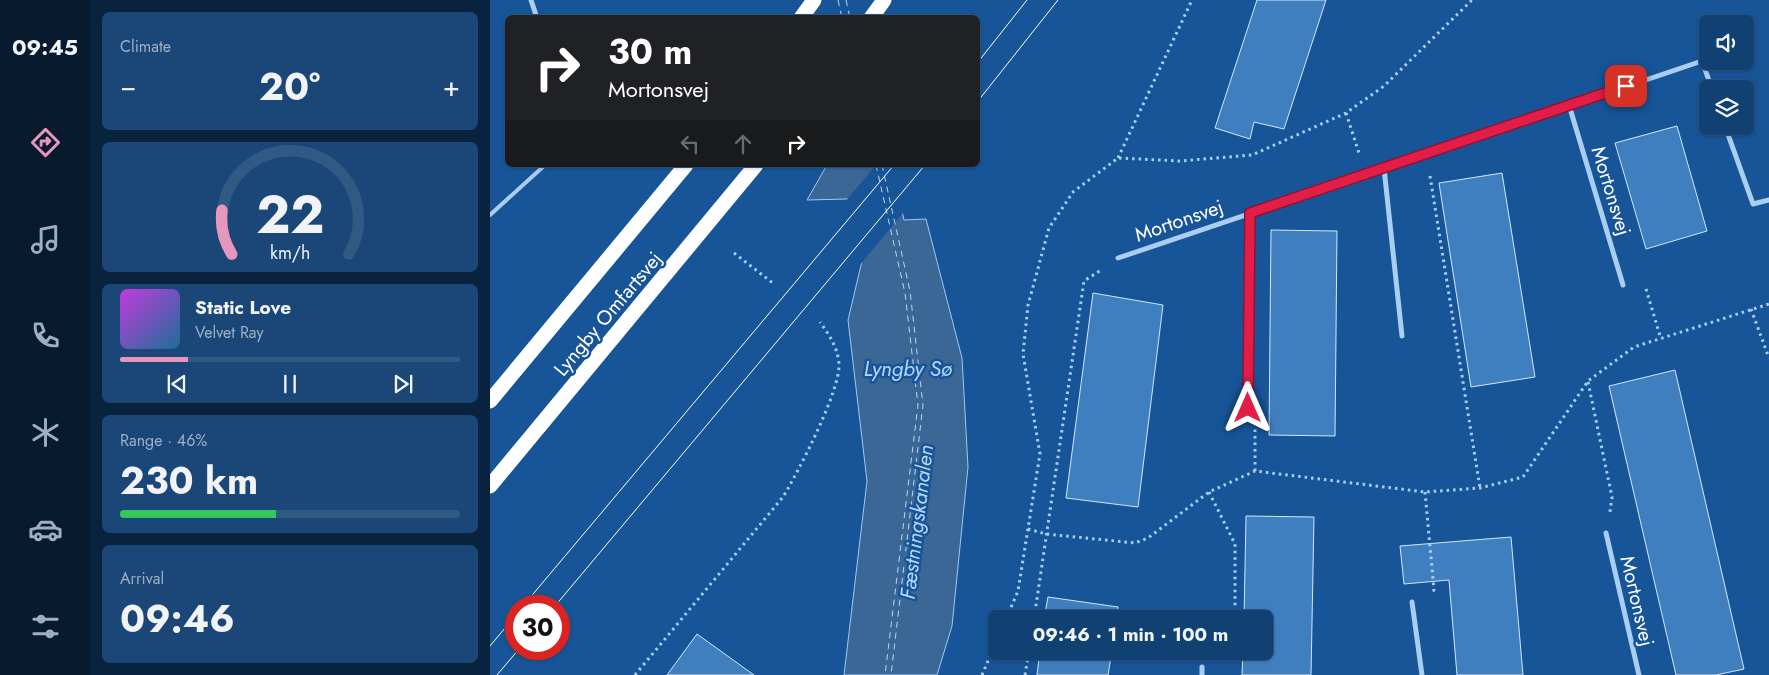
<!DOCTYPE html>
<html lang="en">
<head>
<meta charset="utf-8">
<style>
	body { margin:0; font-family:Jost,sans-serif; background:#1a4777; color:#f1f3f6; height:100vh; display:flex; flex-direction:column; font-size:19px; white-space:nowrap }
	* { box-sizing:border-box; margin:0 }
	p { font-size:16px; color:#9cafc4 }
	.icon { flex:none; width:28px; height:28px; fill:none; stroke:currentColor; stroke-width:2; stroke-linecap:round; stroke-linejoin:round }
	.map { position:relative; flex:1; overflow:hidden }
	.side { display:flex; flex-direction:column; gap:12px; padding:12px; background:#09233f; width:400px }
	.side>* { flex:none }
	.guide { position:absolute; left:15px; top:15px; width:475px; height:152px; border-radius:8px; box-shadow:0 1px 4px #0004,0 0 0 1px #305984; background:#202124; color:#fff; overflow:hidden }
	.tools { position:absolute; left:1209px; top:15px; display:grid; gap:10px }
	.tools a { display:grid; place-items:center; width:55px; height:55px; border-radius:8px; background:#114072; box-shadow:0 1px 4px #0004,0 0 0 1px #305984; font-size:25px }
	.speed { position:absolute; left:15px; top:595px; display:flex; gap:10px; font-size:25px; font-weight:700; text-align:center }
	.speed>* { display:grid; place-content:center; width:65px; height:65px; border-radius:50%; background:#114072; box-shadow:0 1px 4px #0004,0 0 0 1px #305984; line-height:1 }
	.speed .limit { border:8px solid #d22; background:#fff; color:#111 }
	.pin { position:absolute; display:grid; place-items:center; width:42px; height:42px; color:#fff; margin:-21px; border-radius:10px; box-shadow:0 2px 8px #0006 }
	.me { position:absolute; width:55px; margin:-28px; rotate:0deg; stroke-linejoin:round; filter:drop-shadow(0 0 4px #0008) }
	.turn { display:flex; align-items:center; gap:18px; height:105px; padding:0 20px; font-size:22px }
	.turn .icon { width:65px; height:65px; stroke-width:2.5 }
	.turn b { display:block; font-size:35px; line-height:42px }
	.lanes { display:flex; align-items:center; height:48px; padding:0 20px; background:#0003; justify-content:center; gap:25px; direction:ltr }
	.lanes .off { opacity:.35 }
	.big { font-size:38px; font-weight:700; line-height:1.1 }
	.side .tile { flex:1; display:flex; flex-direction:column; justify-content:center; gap:8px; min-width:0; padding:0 18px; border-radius:8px; background:#1a4777 }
	.side .dial { align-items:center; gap:0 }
	.dial svg { height:130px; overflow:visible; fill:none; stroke:#305984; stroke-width:7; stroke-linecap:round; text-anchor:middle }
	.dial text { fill:#f1f3f6; stroke:none }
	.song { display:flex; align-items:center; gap:15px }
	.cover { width:60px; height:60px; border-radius:8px; background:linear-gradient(135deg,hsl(290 70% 55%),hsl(200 70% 35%)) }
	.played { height:5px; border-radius:2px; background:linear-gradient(90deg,#e797bd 20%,#305984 20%) }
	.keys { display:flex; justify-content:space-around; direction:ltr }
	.heat { display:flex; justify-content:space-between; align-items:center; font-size:28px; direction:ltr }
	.charge { height:8px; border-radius:4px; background:linear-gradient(90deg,#34c759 46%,#305984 0) }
	.trip { position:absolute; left:498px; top:610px; width:285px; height:50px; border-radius:8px; background:#114072; box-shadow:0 1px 4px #0004,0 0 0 1px #305984; font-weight:700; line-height:50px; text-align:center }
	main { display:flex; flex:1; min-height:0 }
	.tabs { display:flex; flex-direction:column; width:90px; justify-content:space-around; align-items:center; background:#071a2e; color:#9cafc4 }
	.tabs .icon { width:35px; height:35px }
	.tabs .selected { color:#e797bd }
	.tabs b { font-size:22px; color:#f1f3f6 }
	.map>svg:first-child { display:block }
	.water { fill:#3b6797; stroke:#9dc9f4 }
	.pier { fill:#175598 }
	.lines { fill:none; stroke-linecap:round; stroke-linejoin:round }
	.ferry { stroke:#b7d8f8; stroke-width:1; stroke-dasharray:6 5; stroke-linecap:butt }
	.building { fill:#3f7fbf; stroke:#d2e7fc }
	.path { stroke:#aacef1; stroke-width:3; stroke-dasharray:2.5 4; stroke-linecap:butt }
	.service { stroke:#aacef1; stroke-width:4 }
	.minor { stroke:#aacef1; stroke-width:5 }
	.motorway { stroke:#fff; stroke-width:15 }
	.tram { stroke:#fff; stroke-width:1 }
	.route-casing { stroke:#92132f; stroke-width:12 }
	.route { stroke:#e11d48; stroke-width:9 }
	.labels { text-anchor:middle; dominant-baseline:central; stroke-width:5; stroke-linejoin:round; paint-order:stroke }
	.street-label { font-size:20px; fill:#fff; stroke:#175598 }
	.water-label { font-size:21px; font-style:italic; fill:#b7d8f8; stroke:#175598 }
</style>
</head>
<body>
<main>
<nav class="tabs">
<b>09:45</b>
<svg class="icon selected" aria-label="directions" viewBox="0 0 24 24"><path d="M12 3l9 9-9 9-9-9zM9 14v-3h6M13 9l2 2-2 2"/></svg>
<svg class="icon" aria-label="music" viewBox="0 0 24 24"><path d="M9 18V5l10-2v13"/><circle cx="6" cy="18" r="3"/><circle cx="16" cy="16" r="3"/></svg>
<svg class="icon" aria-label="phone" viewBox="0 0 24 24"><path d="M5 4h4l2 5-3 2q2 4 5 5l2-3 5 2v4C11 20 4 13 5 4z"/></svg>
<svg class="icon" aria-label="climate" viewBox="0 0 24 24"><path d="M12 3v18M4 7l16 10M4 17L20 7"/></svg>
<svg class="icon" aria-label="car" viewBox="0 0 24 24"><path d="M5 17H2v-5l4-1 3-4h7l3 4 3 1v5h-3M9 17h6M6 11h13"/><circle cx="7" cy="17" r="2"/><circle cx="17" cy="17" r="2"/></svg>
<svg class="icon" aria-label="filters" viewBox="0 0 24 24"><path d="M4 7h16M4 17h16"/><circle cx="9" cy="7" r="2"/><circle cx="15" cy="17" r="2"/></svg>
</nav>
<section class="side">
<div class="tile"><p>Climate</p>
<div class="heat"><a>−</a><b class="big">20°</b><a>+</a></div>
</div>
<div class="tile dial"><svg viewBox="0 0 100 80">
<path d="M14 69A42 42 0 1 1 86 69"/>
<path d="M14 69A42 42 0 0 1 8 42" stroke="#e797bd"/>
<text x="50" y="56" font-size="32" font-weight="700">22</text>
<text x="50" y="72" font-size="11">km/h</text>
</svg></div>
<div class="tile">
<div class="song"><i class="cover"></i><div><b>Static Love</b><p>Velvet Ray</p></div></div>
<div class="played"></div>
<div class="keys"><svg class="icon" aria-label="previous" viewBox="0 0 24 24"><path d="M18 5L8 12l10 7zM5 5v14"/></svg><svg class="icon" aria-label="pause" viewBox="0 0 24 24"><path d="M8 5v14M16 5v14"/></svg><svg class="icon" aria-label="next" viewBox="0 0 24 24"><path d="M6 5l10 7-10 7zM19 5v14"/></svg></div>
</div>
<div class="tile"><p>Range · 46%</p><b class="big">230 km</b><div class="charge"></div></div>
<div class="tile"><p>Arrival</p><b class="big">09:46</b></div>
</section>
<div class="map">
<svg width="1279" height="675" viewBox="0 0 1279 675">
	<rect width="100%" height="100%" fill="#175598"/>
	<path class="water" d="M 337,165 L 402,165 L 414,220 L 436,219 L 472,358 L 478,467 L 462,626 L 447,675 L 354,675 L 377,481 L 358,320 L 372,261 L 358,199 L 317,200 Z"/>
	<path class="pier" d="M 313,0 L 368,0 L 372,18 L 317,18 Z
		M 386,165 L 404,165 L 414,212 L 369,266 L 355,202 Z"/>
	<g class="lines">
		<path class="ferry" d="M 348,0 L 352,18
			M 356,0 L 360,18
			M 386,165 L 415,293 L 428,405 L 395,675
			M 392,165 L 420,291 L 433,405 L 401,675"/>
	</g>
	<path class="building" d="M 767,0 L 836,0 L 794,129 L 764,122 L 760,139 L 725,128 Z
		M 1187,126 L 1217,231 L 1156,249 L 1125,143 Z
		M 1012,173 L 1045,377 L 981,387 L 949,183 Z
		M 781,230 L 847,231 L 845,436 L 779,435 Z
		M 603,293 L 673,305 L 648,507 L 576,498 Z
		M 1185,370 L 1254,669 L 1226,675 L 1186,675 L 1119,386 Z
		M 756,516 L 824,517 L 821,675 L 752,675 L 753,651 L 774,651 L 774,619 L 754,619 Z
		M 1021,537 L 1033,675 L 967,675 L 959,580 L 914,584 L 910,546 Z
		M 558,597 L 628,607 L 626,619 L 554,619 Z
		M 207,634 L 264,675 L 177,675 Z
		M 550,651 L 622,651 L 618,675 L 547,675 Z"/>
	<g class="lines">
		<path class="path" d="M 856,113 L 869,153
			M 628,158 L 702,0
			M 139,165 L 143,168
			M 940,176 L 990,488
			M 244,253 L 284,284
			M 1156,289 L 1171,339
			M 1261,309 L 1279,358
			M 1098,382 L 1122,497 L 1120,512
			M 765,471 L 765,429
			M 719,492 L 745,544 L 745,619
			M 935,492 L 944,590 L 941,592
			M 538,529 L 556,534 L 645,543 L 658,538 L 719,492 L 765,471 L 935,492 L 990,488 L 1033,477 L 1098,381 L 1144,347 L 1279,304
			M 516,619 L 528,591 L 550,454 L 533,354 L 538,305 L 559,228 L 583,192 L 628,158 L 690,161 L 762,155 L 856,113 L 894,86 L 982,0
			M 544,619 L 594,281 L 611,270
			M 145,675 L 293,497 C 308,472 351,390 349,363 C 347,346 339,335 330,322
			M 492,675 L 506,642
			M 535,675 L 539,651"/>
		<path class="service" d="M 0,215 L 55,165"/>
		<path class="minor" d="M 41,0 L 47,18
			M 1079,105 L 1133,285
			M 1235,126 L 1263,204 L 1279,200
			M 894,168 L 912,336
			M 628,258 L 1212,61 L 1222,89
			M 758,408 L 760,213
			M 1116,533 L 1149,675
			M 922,602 L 932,675
			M 712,675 L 712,667"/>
		<path class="motorway" d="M 311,18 L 324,0
			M 381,18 L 394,0
			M 0,401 L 196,165
			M 0,486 L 266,165"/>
		<path class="tram" d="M 488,62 L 537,0
			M 488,101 L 568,0
			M 33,606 L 404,165
			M 65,606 L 435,165
			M 0,646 L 26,615
			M 7,675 L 29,649"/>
	</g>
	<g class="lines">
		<g class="route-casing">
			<path id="route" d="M 758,408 L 760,213 L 1136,86"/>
		</g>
		<use href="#route" class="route"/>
	</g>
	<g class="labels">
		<g class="street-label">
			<text transform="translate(1121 191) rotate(73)">Mortonsvej</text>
			<text transform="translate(689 221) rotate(-19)">Mortonsvej</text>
			<text transform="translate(118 314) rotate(-50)">Lyngby Omfartsvej</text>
			<text transform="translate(1147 601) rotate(77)">Mortonsvej</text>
		</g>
		<g class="water-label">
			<text x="418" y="369">Lyngby Sø</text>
			<text transform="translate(427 522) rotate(-83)">Fæstningskanalen</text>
		</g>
	</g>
</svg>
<div class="tools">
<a><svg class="icon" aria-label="sound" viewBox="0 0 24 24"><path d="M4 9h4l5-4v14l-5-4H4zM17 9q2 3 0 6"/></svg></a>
<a><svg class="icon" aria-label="layers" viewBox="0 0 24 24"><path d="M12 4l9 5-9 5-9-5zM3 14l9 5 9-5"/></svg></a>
</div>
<div class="speed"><div class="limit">30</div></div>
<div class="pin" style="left:1136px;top:86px;background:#d93025"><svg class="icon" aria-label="arrive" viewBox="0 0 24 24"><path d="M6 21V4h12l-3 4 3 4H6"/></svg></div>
<svg class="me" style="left:758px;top:408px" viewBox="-20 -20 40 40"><path d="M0-17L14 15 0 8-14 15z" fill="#e11d48" stroke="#fff" stroke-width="4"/></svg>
<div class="trip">09:46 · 1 min · 100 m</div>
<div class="guide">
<div class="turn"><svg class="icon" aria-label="right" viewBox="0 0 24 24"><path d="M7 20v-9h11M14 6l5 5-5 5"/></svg><div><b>30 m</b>Mortonsvej</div></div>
<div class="lanes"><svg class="icon off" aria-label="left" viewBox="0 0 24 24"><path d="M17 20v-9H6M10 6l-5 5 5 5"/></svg><svg class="icon off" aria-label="ahead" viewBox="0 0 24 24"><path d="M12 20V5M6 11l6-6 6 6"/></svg><svg class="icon" aria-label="right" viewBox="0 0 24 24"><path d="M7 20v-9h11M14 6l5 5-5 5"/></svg></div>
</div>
</div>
</main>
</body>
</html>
